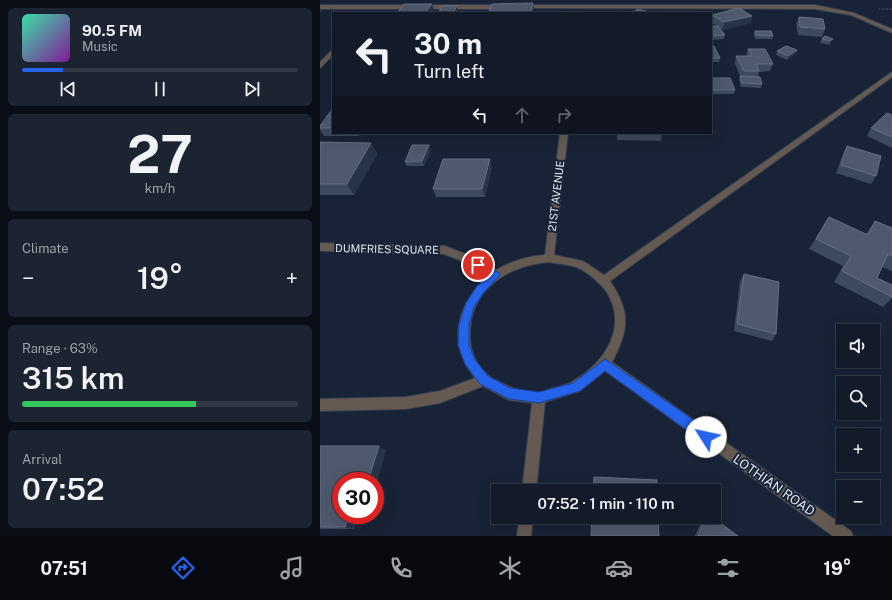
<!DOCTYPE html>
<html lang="en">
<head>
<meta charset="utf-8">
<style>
	body { margin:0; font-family:"Public Sans",sans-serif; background:#1c2331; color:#f1f3f6; height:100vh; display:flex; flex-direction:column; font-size:15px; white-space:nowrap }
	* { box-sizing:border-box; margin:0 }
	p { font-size:13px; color:#9da1a8 }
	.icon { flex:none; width:22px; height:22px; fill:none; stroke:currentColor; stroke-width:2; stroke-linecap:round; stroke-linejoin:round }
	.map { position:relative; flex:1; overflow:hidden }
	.panel { display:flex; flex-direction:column; gap:8px; padding:8px; background:#0a0e17; width:320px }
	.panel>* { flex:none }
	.hud { position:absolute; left:12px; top:12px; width:380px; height:122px; border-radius:0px; box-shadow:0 4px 16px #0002,0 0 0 1px #323846; background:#131a29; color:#f1f3f6; overflow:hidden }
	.buttons { position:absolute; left:516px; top:324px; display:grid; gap:8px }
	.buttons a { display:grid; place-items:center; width:44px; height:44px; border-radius:0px; background:#131a29; box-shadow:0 4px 16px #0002,0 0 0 1px #323846; font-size:20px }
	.speed { position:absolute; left:12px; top:472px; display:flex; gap:8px; font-size:20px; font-weight:700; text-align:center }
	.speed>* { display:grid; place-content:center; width:52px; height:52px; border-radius:50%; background:#131a29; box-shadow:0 4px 16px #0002,0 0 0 1px #323846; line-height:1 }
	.speed .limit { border:6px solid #d22; background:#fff; color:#111 }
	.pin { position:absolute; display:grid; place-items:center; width:34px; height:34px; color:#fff; margin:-17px; border:2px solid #fff; border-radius:50%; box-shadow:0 1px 4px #0007 }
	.me { position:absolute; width:44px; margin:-22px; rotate:305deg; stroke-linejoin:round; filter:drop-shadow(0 0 3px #0008) }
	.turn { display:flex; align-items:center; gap:14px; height:84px; padding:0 16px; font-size:18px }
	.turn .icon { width:52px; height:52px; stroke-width:2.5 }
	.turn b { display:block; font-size:28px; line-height:34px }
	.lanes { display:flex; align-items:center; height:38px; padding:0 16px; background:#0003; justify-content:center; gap:20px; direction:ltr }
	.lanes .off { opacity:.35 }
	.big { font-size:30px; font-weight:600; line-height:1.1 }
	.panel .widget { flex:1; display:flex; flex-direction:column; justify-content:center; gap:6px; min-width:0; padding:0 14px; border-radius:6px; background:#1c2331 }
	.panel .dial { align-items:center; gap:0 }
	.dial b { font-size:52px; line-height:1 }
	.song { display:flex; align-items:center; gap:12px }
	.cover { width:48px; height:48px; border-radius:6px; background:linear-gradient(135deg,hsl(160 70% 55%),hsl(290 70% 35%)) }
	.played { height:4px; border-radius:2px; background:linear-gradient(90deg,#2563eb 15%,#323846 15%) }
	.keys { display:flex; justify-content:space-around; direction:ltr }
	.heat { display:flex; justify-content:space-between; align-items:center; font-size:22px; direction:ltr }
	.charge { height:6px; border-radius:3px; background:linear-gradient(90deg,#34c759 63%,#323846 0) }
	.trip { position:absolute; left:171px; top:484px; width:230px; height:40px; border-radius:0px; background:#131a29; box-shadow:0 4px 16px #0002,0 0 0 1px #323846; font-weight:600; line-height:40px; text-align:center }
	.menu { display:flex; height:64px; justify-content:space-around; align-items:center; background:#080a10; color:#9da1a8 }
	.menu .icon { width:28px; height:28px }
	.menu .on { color:#2563eb }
	.menu b { font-size:18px; color:#f1f3f6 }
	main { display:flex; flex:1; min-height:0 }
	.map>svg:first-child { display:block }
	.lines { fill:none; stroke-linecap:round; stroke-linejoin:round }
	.minor-casing { stroke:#343e51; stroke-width:2 }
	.path { stroke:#6b7485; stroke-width:1.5; stroke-dasharray:0.5 1.5; stroke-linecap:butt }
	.minor { fill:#645a52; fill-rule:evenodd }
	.wall { fill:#3d495d }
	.shaded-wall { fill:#273347 }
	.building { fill:#4e596d; stroke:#646f82 }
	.route { fill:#2563eb; stroke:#184099 }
	.labels { text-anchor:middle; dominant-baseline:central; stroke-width:4; stroke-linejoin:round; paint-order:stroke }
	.street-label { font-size:11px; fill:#dce3f1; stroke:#192337 }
	.near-street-label { font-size:13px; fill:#dce3f1; stroke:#192337 }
</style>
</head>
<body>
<main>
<section class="panel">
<div class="widget">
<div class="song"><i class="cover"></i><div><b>90.5 FM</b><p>Music</p></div></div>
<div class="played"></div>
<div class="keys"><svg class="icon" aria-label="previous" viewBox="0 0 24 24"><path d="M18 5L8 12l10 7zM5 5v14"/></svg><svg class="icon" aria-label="pause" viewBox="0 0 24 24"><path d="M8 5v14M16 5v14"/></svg><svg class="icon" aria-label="next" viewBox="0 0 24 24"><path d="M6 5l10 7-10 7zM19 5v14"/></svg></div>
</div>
<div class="widget dial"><b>27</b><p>km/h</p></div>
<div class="widget"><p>Climate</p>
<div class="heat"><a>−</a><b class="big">19°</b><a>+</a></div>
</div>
<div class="widget"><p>Range · 63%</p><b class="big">315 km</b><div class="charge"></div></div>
<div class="widget"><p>Arrival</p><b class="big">07:52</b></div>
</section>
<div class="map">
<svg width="572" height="536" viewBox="0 0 572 536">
	<rect width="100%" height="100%" fill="#192337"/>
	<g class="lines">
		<g class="minor-casing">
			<path id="minor" d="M 0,5 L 184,5 L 187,7 L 184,9 L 0,9 Z
				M 200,5 L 495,5 L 534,13 L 572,29 L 572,33 L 531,15 L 495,9 L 198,8 L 197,7 Z
				M 13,49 L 13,55 L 0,68 L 0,62 Z
				M 572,72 L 572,77 L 290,281 C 311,312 309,330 292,362 L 531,531 L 533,536 L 513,536 L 285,371 L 260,391 L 225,402 L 216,491 L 202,491 L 212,403 L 189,400 L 163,386 L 120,403 L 86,409 L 0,411 L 0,399 L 86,397 L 120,391 L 155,378 C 126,342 137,305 168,276 L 142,261 L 124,254 L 0,251 L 0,243 L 125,246 L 148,255 L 176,270 C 192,261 207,256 225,255 L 240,133 L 248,133 L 234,255 L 263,261 L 284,275 ZM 229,262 C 238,264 247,264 256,267 C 267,271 279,282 286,291 C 309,326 285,363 253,381 C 248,385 240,386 233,388 C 229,389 223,392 219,392 C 205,393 190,388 178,381 C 175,380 171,378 168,375 C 156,365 150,351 150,336 C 149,289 187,266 229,262 Z
				M 199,517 L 213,517 L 211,536 L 197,536 Z"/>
		</g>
		<path class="path" d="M 559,9 L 572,9"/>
		<use href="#minor" class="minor"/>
	</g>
	<path class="wall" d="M 392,15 L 432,16 L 430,23 L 403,30 L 399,27 L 405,35 L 404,39 L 391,40 L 391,26 L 397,26 L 391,22 Z
		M 479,17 L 505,29 L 502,37 L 478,35 L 476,24 Z
		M 435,31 L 453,36 L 452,39 L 435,39 L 434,35 Z
		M 505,36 L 511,43 L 509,45 L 500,43 L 502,39 Z
		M 391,46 L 400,58 L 399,62 L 391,62 Z
		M 428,49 L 453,64 L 450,71 L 439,72 L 438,77 L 442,84 L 441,88 L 421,87 L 419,80 L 420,76 L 415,64 L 416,56 L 426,56 Z
		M 477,50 L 475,54 L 467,60 L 456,55 L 457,51 Z
		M 391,78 L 415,90 L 414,94 L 392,94 L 391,90 Z
		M 13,108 L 13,133 L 41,133 L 39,136 L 4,136 L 0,130 L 0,126 Z
		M 572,115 L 572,148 L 547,136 L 551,128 Z
		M 297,133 L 342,133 L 341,141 L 297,140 Z
		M 0,142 L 51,143 L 57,154 L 34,195 L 0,195 Z
		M 109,145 L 111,150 L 104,166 L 87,166 L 85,162 Z
		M 527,146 L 556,176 L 551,184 L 516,173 L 523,154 Z
		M 172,167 L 165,197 L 116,197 L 113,189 Z
		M 509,217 L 546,234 L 555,221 L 572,228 L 572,271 L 562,267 L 557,278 L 572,285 L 572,298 L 563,307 L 514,282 L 523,266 L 489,249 Z
		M 424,274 L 456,334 L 452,341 L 414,331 L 420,281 Z
		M 0,446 L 66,450 L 55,488 L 55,481 L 21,481 L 21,515 L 38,515 L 34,529 L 0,529 Z
		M 383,517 L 392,517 L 418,536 L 375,536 Z"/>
	<path class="shaded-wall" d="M 213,3 L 214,10 L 213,13 L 211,13 Z
		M 112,4 L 114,11 L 113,13 L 105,13 Z
		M 137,6 L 138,13 L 133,13 Z
		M 0,8 L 2,11 L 0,13 Z
		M 432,16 L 430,23 L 403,30 L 404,22 Z
		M 477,50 L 475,54 L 467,60 L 468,56 Z
		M 37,133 L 41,133 L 39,136 Z
		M 51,143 L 57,154 L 34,195 L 27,184 Z
		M 109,145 L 111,150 L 104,166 L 102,161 Z
		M 170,159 L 172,167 L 165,197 L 162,189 Z
		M 59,446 L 66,450 L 55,488 L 55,481 L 48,481 Z
		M 29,515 L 38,515 L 34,529 L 25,527 Z"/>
	<path class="building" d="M 213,3 L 211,13 L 168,13 L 172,4 Z
		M 84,4 L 112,4 L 105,13 L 77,13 Z
		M 122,6 L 137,6 L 133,13 L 118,13 Z
		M 419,8 L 432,16 L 404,22 L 392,15 Z
		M 318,9 L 333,13 L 312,13 Z
		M 479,17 L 503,19 L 505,29 L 480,27 Z
		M 391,26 L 398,26 L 405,35 L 391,36 Z
		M 435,31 L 451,31 L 453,36 L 436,35 Z
		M 505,36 L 513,39 L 510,41 L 502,39 Z
		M 391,46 L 394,46 L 400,58 L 391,58 Z
		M 466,46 L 477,50 L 468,56 L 457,51 Z
		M 428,49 L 445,49 L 453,64 L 436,64 L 439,71 L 424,71 L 416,56 L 432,56 Z
		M 420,76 L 440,77 L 442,84 L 422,83 Z
		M 391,78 L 410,78 L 415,90 L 393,90 L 391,84 Z
		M 13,108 L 13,128 L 0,128 L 0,126 Z
		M 567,113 L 572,115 L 572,137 L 551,128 Z
		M 0,142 L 51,143 L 27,184 L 0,184 Z
		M 92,145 L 109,145 L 102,161 L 85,162 Z
		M 527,146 L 561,156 L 556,176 L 521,165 Z
		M 123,159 L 170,159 L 162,189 L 113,189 Z
		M 509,217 L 548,235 L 555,221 L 572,228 L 572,256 L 568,254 L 557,278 L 572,285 L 572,297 L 522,271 L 531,256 L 496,239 Z
		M 424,274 L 459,282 L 456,334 L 417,324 Z
		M 0,446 L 59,446 L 48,481 L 21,481 L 21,515 L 29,515 L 25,527 L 0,527 Z
		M 274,477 L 337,480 L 337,491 L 273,491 Z
		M 272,517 L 338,517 L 339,536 L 271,536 Z
		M 386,517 L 392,517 L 418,536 L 378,536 Z"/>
	<path class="route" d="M 158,261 L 179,273 L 180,275 L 164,292 L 154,307 L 149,325 L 149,345 L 155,360 L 168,376 L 190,388 L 219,392 L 253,383 L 285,359 L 391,432 L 392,437 L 391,441 L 386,443 L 382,441 L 285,371 L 260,391 L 219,403 L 189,399 L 160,384 L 145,364 L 138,345 L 139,325 L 146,303 L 157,286 L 169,276 L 155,267 L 153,265 Z"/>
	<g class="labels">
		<g class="street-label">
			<text transform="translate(236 196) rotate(-83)">21ST AVENUE</text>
			<text transform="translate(67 249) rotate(1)">DUMFRIES SQUARE</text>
		</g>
		<g class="near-street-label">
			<text transform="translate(454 485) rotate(35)">LOTHIAN ROAD</text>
		</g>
	</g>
</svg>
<div class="buttons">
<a><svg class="icon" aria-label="sound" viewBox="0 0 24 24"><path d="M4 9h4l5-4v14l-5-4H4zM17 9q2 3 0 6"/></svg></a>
<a><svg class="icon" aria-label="search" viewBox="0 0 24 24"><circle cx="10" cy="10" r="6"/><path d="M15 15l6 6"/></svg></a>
<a>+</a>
<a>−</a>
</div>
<div class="speed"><div class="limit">30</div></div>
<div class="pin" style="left:158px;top:265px;background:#d93025"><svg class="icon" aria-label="arrive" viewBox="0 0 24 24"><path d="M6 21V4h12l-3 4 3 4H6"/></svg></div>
<svg class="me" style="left:386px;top:437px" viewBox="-20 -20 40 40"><circle r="19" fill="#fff"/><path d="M0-13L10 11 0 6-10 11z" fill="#2563eb"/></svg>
<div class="trip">07:52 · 1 min · 110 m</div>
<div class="hud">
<div class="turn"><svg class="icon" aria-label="left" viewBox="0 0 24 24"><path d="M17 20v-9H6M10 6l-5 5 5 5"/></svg><div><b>30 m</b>Turn left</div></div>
<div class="lanes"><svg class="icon" aria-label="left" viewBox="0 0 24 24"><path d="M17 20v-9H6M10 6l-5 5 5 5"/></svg><svg class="icon off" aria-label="ahead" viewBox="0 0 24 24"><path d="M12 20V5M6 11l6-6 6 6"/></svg><svg class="icon off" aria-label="right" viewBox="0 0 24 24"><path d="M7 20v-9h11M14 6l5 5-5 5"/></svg></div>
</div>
</div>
</main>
<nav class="menu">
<b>07:51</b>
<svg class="icon on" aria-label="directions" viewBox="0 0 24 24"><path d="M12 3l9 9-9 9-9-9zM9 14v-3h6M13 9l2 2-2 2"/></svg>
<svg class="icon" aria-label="music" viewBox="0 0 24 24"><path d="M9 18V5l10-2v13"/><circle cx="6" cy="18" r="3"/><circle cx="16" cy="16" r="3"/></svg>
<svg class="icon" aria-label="phone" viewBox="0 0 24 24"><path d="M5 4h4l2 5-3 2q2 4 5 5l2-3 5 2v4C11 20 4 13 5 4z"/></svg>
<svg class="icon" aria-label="climate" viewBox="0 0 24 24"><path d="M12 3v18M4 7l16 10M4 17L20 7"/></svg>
<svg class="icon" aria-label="car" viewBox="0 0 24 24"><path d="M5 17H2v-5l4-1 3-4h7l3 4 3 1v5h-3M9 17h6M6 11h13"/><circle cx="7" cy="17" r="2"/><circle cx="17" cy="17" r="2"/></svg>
<svg class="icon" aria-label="filters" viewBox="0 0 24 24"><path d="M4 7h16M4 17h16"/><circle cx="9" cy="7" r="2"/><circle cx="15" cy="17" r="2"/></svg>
<b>19°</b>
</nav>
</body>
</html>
